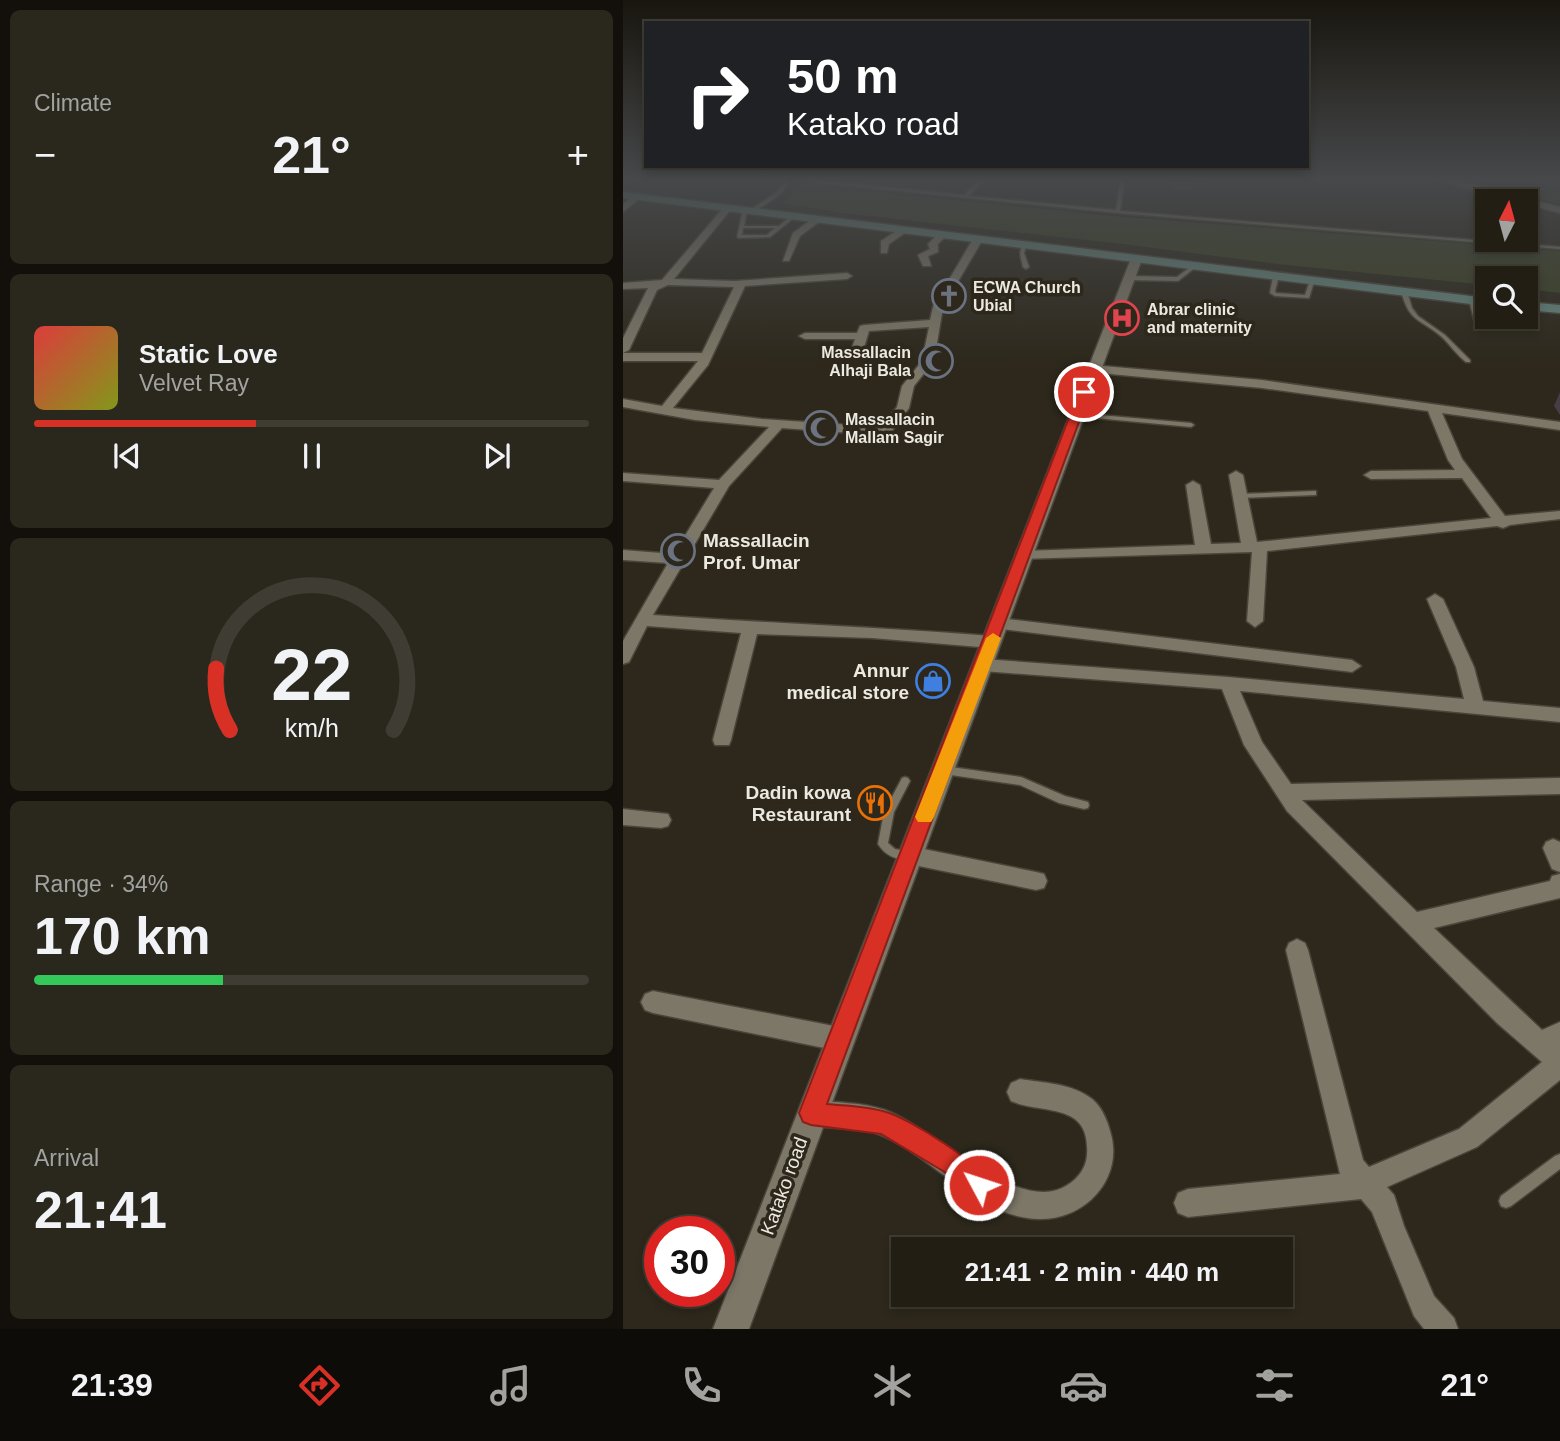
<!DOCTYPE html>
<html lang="en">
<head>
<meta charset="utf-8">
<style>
	body { margin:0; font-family:Arial,sans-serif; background:#2a271d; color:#f1f3f6; height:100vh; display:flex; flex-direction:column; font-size:26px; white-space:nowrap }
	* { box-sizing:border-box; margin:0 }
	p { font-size:23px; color:#a2a2a0 }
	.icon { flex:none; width:38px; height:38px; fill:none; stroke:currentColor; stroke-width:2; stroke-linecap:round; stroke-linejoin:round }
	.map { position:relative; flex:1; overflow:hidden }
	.drawer { display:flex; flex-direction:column; gap:10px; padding:10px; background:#13100b; width:623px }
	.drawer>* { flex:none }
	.hud { position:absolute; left:21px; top:21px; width:665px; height:147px; border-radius:0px; box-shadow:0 4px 10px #0003,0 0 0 2px #3f3c34; background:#202124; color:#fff; overflow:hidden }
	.needle { width:46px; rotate:6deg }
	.tools { position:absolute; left:852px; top:189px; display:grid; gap:14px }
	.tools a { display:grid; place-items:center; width:63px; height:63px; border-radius:0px; background:#221e14; box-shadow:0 4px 10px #0003,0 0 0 2px #3f3c34; font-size:35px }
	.speed { position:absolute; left:21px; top:1216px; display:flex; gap:14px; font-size:35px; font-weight:700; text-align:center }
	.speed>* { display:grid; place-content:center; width:91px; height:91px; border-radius:50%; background:#221e14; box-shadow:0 4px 10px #0003,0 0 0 2px #3f3c34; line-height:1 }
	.speed .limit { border:10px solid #d22; background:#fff; color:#111 }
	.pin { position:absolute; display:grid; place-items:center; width:60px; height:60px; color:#fff; margin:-30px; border:4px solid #fff; border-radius:50%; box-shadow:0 2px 7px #0007 }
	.me { position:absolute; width:77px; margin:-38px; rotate:310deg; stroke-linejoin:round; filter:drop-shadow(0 0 5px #0008) }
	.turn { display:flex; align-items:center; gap:24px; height:147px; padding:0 28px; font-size:32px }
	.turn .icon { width:91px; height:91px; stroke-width:2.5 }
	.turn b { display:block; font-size:49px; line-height:60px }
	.big { font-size:52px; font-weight:700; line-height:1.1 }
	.drawer .card { flex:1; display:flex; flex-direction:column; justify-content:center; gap:10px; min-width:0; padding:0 24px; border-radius:10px; background:#2a271d }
	.drawer .dial { align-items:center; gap:0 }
	.dial svg { height:182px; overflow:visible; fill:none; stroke:#3f3c34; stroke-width:7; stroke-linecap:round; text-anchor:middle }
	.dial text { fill:#f1f3f6; stroke:none }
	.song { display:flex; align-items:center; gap:21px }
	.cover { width:84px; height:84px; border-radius:10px; background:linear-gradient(135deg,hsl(0 70% 55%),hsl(70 70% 35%)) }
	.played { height:7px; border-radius:4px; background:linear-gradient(90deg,#d93025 40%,#3f3c34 40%) }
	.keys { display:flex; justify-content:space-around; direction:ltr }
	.heat { display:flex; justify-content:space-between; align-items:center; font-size:38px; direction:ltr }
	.charge { height:10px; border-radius:5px; background:linear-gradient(90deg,#34c759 34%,#3f3c34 0) }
	.trip { position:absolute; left:268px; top:1237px; width:402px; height:70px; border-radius:0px; background:#221e14; box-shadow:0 4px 10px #0003,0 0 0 2px #3f3c34; font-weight:700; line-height:70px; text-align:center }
	.tabs { display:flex; height:112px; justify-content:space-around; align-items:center; background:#0e0c08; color:#a2a2a0 }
	.tabs .icon { width:49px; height:49px }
	.tabs .selected { color:#d93025 }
	.tabs b { font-size:32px; color:#f1f3f6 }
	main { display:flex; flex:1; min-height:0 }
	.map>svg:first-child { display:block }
	.green { fill:#3c4123 }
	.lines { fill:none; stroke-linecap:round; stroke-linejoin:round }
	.service-casing { stroke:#49453a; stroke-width:3 }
	.minor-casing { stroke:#49453a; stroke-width:3 }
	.tertiary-casing { stroke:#49453a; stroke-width:3 }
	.secondary-casing { stroke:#49453a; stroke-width:3 }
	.service { fill:#7c7767; fill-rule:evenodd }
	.minor { fill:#7c7767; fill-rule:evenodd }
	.tertiary { fill:#7c7767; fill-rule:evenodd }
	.secondary { fill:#66857c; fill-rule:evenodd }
	.wall { fill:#473d47 }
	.shaded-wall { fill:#393239 }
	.route { fill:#d93025; stroke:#8d1f18; stroke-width:2 }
	.slow { fill:#f59e0b }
	.labels { text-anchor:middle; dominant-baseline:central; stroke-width:7; stroke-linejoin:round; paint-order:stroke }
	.far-poi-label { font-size:16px; font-weight:bold; fill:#ece9e1; stroke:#2d281b; text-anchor:start }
	.poi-label { font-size:19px; font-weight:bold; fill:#ece9e1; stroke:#2d281b; text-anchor:end }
	.street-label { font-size:19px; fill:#ece9e1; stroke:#2d281b }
</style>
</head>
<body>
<main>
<section class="drawer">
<div class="card"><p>Climate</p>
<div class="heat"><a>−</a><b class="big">21°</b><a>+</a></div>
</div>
<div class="card">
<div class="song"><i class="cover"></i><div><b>Static Love</b><p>Velvet Ray</p></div></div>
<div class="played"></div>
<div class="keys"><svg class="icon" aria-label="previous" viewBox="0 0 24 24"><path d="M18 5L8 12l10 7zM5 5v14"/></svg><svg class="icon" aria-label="pause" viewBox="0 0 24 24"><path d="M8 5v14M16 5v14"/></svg><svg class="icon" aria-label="next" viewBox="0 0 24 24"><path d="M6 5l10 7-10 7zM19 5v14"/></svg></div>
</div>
<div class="card dial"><svg viewBox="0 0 100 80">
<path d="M14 69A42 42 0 1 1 86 69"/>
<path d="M14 69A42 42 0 0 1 8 42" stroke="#d93025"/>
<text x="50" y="56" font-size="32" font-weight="700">22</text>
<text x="50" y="72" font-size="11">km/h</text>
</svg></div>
<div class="card"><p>Range · 34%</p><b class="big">170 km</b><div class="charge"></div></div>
<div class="card"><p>Arrival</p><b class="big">21:41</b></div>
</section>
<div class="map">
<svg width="937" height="1329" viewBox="0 0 937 1329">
	<rect width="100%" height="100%" fill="#2d281b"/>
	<path class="green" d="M 840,179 L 937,179 L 937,204 Z
		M 184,185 L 478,215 L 937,251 L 937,293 L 903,289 L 903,278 L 864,278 L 864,285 L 654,264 L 500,244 L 219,213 L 160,203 L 171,192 L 169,188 Z"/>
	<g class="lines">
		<g class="service-casing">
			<path id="service" d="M 164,179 L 183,179 L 341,195 L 357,179 L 362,179 L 346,196 L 493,210 L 498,179 L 502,179 L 497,211 L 937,247 L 937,249 L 495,213 L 167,180 L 158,194 L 131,212 L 127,212 L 127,210 L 154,192 Z
				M 120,209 L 124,210 L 121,226 L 156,226 L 169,215 L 173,216 L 147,237 L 116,238 L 114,237 ZM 120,228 L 152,228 L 144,235 L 119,235 Z
				M 402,244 L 404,245 L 401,253 L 406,267 L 403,269 L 400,267 C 398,258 394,250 402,244 Z
				M 571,264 L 573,265 L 573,267 L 555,281 L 506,280 L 503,278 L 506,276 L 554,277 Z
				M 653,274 L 656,276 L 652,291 L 653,293 L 682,295 L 687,280 L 692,279 L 686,298 L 652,296 L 647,293 L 650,276 Z
				M 781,289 L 784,291 L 789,308 L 795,316 L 822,335 L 847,360 L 847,362 L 843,362 C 834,355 827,345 819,337 C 797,318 787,324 778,291 Z
				M 849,298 L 852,300 L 857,320 L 859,321 L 900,324 L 900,317 L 903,317 L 903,313 L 906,315 L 906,326 L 903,328 L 855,324 L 851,320 L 846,300 Z
				M 453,413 L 568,423 L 571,425 L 568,427 L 451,416 L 451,414 Z
				M 690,491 L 693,491 L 693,495 L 617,498 L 613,496 L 617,494 Z
				M 321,766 L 398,777 L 442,796 L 465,802 L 466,805 L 465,808 L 461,809 L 436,803 L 397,785 L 321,774 L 318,773 L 316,770 L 318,767 Z
				M 282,777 L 285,778 L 287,781 L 271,812 L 265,843 L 272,849 L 288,852 L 289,855 L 288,858 C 273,861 263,856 255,844 L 261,812 L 279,778 Z
				M 937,1154 L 937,1169 L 888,1206 L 883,1208 L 878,1206 L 876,1201 L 878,1196 L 932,1156 Z"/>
		</g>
		<g class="minor-casing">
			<path id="minor" d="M 809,179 C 851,179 896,197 937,207 L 937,213 L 903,204 L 903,201 L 892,201 Z
				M 11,195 L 18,197 L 0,212 L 0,204 Z
				M 102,206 L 109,208 L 51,279 L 112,281 L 224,273 L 229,276 L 224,279 L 122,286 L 85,365 L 50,408 L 139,419 L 243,426 L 260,424 L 274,407 L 279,386 L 299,361 L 306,327 L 246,331 L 239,354 L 233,358 L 227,354 L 232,339 L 182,339 L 176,336 L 182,333 L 234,333 L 237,326 L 241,325 L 307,320 L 310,307 L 350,239 L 355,236 L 360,239 L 320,307 L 311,361 L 291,386 L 286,408 L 269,431 L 243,434 L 159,428 L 106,486 L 30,615 C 143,623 256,627 369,636 L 378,642 L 369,648 L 249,638 L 134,634 L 108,740 L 106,745 L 92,745 L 90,740 L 118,633 L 24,626 L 6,662 L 0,664 L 0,641 L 45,563 L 0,560 L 0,550 L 51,554 L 91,488 L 0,481 L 0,473 L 96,480 L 146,427 L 72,420 L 0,407 L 0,399 L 39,406 L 75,361 L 0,361 L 0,353 L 79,353 L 111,287 L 45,285 L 34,290 L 6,350 L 0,353 L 0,338 L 25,288 L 0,289 L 0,283 L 39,280 Z
				M 192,217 L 200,219 L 177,236 L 166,261 L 160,261 L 170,233 Z
				M 278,228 L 286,230 L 266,244 L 264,253 L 258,253 L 258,241 Z
				M 316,233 L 324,235 L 315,244 L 315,252 L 305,256 L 308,266 L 300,266 L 295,255 L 307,249 L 305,244 Z
				M 469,365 L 639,380 L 937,422 L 937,430 L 819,413 L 839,459 L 882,516 L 937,511 L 937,519 L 887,525 L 880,528 L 874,526 L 644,551 L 640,621 L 632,627 L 624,621 L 629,552 L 396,559 L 393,556 L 396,553 L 401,551 L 572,545 L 563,485 L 570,481 L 577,485 L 588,544 L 618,543 L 606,475 L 613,471 L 620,475 L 634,542 L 868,518 L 839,478 L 748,479 L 741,475 L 748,471 L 832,470 L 825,460 L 805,411 L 639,388 L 465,372 L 463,369 Z
				M 812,594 L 820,599 L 851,667 L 860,701 L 937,708 L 937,722 L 617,691 L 639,742 L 668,784 L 937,778 L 937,794 L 679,800 L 794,912 L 927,881 L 929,876 L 937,874 L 937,898 L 811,928 L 919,1030 L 937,1022 L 937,1080 L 854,1147 L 764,1187 L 771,1195 L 781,1226 L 811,1296 L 831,1318 L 835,1329 L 801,1329 L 791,1316 L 749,1212 L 738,1199 L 565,1217 L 555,1213 L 551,1203 L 555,1193 L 565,1189 L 717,1174 L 663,950 L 666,943 L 674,939 L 682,943 L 685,950 L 740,1160 L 746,1167 L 836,1129 L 919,1062 L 874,1023 L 664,811 L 621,745 L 599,689 L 360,671 L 351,665 L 360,659 L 605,677 L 841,699 L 833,667 L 804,599 Z
				M 376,618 L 729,660 L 738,666 L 729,672 L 370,628 L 368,624 Z
				M 0,809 L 45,814 L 48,820 L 45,826 L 38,828 L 0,825 Z
				M 930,839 L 937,842 L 937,872 L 929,869 L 920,848 L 923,842 Z
				M 286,846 L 413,872 L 421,874 L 424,881 L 421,888 L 413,890 L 286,864 L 279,861 L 275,855 L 279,849 Z
				M 30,991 L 216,1027 L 225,1030 L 228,1039 L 225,1048 L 216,1051 L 30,1013 L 22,1010 L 18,1002 L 22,994 Z
				M 397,1079 C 420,1083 449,1083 469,1099 C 478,1106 484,1120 487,1131 C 502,1177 463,1220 416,1219 C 354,1217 314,1160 262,1137 C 240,1126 212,1129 188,1126 L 179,1122 L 175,1113 L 179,1104 L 188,1100 C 213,1103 239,1102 262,1110 C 310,1128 390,1211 439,1188 C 452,1182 463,1170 464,1155 C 468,1101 421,1115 388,1101 L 384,1092 L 388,1083 Z"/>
		</g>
		<g class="tertiary-casing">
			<path id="tertiary" d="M 509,256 L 519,259 L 126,1329 L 90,1329 Z"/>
		</g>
		<g class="secondary-casing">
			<path id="secondary" d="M 0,192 L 864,298 L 864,306 L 0,198 Z
				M 903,302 L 937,305 L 937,313 L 903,310 Z"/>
		</g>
		<use href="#service" class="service"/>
		<use href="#minor" class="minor"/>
		<use href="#tertiary" class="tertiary"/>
		<use href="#secondary" class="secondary"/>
	</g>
	<path class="wall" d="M 537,179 L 596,179 L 569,191 L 553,190 Z
		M 937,392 L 937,415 L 931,406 Z"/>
	<path class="shaded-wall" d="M 570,179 L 596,179 L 569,191 Z"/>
	<linearGradient id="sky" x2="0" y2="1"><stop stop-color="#19160f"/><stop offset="0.49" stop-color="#46484a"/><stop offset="1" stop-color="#46484a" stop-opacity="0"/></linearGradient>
	<rect width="937" height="365" fill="url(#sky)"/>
	<path class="route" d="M 461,389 L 467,392 L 204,1104 C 223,1106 244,1106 263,1112 C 285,1118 359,1164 368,1185 L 364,1194 L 356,1197 L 320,1171 L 258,1134 L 188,1125 L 180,1122 L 176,1113 L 456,392 Z"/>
	<path class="slow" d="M 370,633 L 378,638 L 311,817 L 308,822 L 295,822 L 292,817 L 363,638 Z"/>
	<defs>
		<g id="church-ring" transform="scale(1.75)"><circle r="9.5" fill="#2d281b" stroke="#6b7280" stroke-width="1.5"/><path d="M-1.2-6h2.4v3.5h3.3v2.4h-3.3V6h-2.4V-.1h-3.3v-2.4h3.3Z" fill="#6b7280"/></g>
		<g id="hospital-ring" transform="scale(1.75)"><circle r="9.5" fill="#2d281b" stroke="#e0444e" stroke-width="1.5"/><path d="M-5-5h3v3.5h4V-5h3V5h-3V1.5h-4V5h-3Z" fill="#e0444e"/></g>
		<g id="mosque-ring" transform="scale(1.75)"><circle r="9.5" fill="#2d281b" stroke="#6b7280" stroke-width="1.5"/><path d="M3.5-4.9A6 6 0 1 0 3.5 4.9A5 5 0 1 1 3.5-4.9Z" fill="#6b7280"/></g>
		<g id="shop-ring" transform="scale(1.75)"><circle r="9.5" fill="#2d281b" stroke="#3f7fe0" stroke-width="1.5"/><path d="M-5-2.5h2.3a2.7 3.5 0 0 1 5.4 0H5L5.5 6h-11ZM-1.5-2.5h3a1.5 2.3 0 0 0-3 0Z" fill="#3f7fe0"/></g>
		<g id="restaurant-ring" transform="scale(1.75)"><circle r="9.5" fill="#2d281b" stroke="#e8710a" stroke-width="1.5"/><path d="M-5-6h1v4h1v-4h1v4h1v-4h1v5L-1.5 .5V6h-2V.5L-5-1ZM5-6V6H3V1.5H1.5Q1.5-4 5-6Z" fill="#e8710a"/></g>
	</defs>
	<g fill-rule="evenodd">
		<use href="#church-ring" x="326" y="296"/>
		<use href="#hospital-ring" x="499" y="318"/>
		<use href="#mosque-ring" x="313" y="361"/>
		<use href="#mosque-ring" x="198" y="428"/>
		<use href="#mosque-ring" x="55" y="551"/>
		<use href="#shop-ring" x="310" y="681"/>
		<use href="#restaurant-ring" x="252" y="803"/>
	</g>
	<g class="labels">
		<g class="far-poi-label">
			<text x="350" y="287">ECWA Church<tspan x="350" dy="18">Ubial</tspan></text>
			<text x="524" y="309">Abrar clinic<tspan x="524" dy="18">and maternity</tspan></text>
			<text x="288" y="352" text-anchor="end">Massallacin<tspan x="288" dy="18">Alhaji Bala</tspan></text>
			<text x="222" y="419">Massallacin<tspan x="222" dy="18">Mallam Sagir</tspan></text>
		</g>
		<g class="poi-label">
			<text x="80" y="540" text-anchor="start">Massallacin<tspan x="80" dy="22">Prof. Umar</tspan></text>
			<text x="286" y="670">Annur<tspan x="286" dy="22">medical store</tspan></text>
			<text x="228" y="792">Dadin kowa<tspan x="228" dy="22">Restaurant</tspan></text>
		</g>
		<g class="street-label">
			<text transform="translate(161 1186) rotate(-70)">Katako road</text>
		</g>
	</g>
</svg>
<div class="tools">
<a><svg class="needle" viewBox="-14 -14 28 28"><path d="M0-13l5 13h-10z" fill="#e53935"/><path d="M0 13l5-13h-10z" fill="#a2a2a0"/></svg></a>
<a><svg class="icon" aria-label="search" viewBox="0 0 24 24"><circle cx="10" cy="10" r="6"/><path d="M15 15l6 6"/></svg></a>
</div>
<div class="speed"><div class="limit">30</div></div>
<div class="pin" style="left:461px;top:392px;background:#d93025"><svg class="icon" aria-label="arrive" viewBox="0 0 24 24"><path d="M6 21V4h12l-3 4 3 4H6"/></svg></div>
<svg class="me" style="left:356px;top:1185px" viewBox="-20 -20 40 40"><circle r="17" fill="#d93025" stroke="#fff" stroke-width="3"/><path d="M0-11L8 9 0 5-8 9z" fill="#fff"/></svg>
<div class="trip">21:41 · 2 min · 440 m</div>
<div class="hud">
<div class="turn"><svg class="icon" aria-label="right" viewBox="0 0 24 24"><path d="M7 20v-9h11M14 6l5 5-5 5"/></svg><div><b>50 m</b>Katako road</div></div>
</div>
</div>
</main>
<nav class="tabs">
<b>21:39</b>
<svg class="icon selected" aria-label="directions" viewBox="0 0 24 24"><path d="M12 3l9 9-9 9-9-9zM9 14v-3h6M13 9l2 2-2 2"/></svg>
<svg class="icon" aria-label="music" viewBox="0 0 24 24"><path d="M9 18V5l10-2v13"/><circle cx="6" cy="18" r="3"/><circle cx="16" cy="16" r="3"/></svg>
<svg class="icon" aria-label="phone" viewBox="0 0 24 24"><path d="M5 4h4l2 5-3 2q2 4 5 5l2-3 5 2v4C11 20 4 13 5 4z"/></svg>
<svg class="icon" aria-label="climate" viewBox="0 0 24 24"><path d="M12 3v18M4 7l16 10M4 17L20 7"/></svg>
<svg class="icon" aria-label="car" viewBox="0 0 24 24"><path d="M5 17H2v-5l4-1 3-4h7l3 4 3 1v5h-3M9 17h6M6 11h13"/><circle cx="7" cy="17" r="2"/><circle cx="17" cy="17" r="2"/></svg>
<svg class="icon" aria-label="filters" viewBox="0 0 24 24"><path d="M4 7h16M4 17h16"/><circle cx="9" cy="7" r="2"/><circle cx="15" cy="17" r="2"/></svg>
<b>21°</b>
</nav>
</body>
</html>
